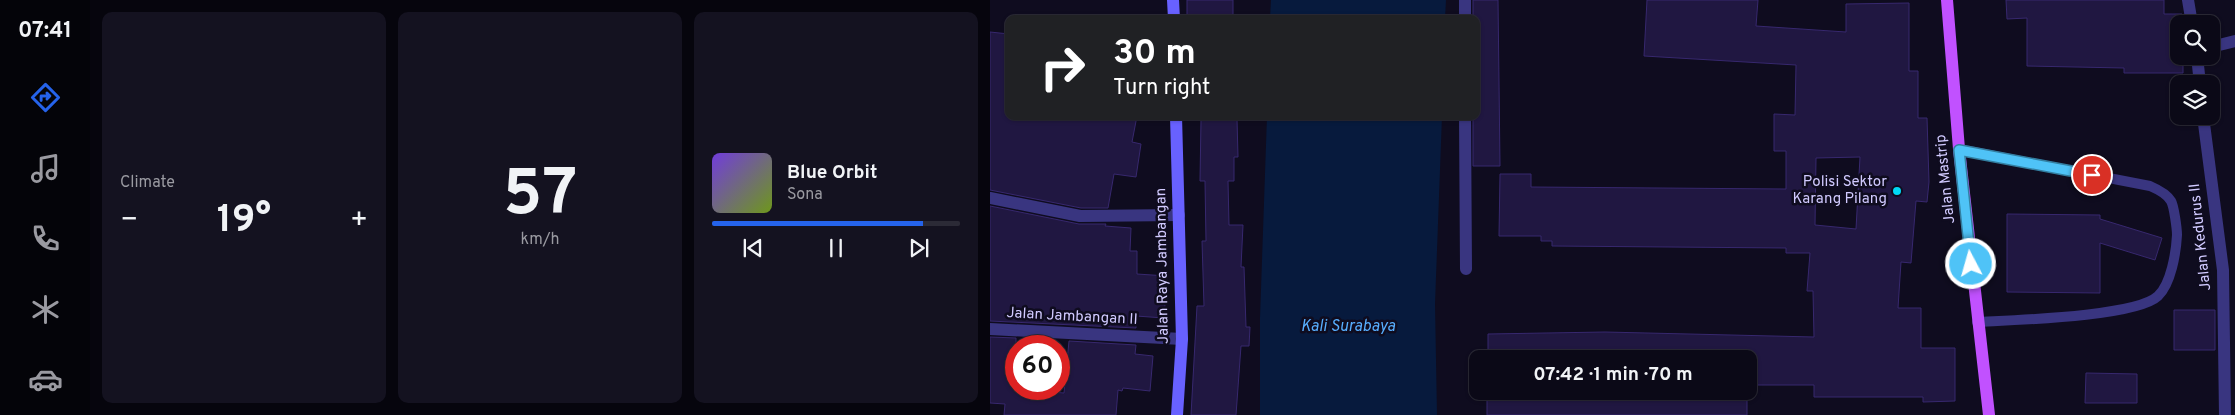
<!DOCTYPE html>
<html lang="en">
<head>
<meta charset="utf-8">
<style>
	body { margin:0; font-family:Overpass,sans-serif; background:#141220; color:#f1f3f6; height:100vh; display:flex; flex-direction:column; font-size:19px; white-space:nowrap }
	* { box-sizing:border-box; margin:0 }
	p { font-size:16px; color:#9a9aa1 }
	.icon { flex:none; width:28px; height:28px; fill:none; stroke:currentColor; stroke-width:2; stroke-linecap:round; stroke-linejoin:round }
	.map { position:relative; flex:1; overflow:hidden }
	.details { display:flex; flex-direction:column; gap:12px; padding:12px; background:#06050d; width:900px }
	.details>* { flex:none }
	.banner { position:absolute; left:15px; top:15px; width:475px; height:105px; border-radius:10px; box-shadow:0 1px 4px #0004,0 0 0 1px #2b2a36; background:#202124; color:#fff; overflow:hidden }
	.fabs { position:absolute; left:1180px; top:15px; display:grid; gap:10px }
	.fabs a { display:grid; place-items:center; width:50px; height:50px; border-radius:10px; background:#0b0917; box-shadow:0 1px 4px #0004,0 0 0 1px #2b2a36; font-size:25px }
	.speed { position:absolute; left:15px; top:335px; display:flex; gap:10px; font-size:25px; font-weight:700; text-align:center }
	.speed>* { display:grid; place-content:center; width:65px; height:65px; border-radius:50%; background:#0b0917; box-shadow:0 1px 4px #0004,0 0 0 1px #2b2a36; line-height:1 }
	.speed .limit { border:8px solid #d22; background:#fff; color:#111 }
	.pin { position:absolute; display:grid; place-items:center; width:42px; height:42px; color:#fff; margin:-21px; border:2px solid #fff; border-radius:50%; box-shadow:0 1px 5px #0007 }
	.me { position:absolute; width:55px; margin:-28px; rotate:354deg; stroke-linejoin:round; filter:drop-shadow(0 0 4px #0008) }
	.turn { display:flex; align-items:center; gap:18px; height:105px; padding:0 25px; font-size:22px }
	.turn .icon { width:65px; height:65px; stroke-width:2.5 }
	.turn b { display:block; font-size:35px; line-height:42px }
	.big { font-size:38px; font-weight:700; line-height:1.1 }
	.details .tile { flex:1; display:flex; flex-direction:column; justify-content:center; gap:8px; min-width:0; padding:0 18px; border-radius:10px; background:#141220 }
	.details .dial { align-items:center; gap:0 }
	.dial b { font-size:65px; line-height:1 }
	.song { display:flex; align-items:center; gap:15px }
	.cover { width:60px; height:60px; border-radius:8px; background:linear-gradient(135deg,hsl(260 70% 55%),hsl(80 70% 35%)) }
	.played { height:5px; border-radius:2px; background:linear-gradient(90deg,#2563eb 85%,#2b2a36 85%) }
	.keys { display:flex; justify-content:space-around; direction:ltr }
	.heat { display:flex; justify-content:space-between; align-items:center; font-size:28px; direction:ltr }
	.details .tiles { flex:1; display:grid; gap:12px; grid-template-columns:repeat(3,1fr) }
	.trip { position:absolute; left:479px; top:350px; width:288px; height:50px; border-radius:10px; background:#0b0917; box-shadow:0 1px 4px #0004,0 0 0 1px #2b2a36; font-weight:700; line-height:50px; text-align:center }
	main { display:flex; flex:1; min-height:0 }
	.tabs { display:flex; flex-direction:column; width:90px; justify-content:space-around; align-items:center; background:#040409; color:#9a9aa1 }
	.tabs .icon { width:35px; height:35px }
	.tabs .current { color:#2563eb }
	.tabs b { font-size:22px; color:#f1f3f6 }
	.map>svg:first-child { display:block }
	.water { fill:#071a3d }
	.building { fill:#201741; stroke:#37286e; fill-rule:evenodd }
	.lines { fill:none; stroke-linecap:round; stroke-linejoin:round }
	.lane { stroke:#393580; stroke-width:10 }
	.street { stroke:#393580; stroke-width:12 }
	.secondary { stroke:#6861ff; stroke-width:12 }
	.primary { stroke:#c151ff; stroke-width:12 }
	.route-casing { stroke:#337fa1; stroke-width:12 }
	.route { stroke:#4fc3f7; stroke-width:9 }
	.poi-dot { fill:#00d9f5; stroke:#0f0c1f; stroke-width:2 }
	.labels { text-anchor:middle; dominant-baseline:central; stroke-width:5; stroke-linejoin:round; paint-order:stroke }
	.street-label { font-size:15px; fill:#d1caff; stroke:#0f0c1f }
	.poi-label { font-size:15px; fill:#d1caff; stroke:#0f0c1f; text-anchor:end }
	.water-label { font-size:16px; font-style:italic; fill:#58afff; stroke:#0f0c1f }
</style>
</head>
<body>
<main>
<nav class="tabs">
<b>07:41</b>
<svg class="icon current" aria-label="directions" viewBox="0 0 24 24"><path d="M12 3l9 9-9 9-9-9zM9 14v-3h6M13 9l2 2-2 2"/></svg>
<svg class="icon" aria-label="music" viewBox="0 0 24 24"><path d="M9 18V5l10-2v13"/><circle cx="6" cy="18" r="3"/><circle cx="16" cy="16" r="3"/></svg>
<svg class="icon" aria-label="phone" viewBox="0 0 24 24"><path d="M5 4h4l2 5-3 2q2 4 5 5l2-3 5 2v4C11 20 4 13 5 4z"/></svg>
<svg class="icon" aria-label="climate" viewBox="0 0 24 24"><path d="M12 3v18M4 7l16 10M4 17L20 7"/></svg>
<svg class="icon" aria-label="car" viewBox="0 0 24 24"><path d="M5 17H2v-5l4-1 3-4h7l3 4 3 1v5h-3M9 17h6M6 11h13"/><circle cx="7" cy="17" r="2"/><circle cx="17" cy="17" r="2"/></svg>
</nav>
<section class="details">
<div class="tiles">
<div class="tile"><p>Climate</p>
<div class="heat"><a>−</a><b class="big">19°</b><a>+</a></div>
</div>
<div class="tile dial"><b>57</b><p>km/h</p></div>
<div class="tile">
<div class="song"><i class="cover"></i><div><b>Blue Orbit</b><p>Sona</p></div></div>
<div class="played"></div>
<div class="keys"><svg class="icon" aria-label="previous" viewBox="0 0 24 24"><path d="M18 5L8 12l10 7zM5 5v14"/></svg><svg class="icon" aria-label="pause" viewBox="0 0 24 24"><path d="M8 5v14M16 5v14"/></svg><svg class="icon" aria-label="next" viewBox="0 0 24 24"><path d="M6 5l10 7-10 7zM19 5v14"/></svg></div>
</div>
</div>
</section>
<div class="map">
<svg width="1245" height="415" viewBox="0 0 1245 415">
	<rect width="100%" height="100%" fill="#0f0c1f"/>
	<path class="water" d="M 281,0 L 456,0 L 455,19 L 280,19 Z
		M 277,116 L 452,116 L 445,304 L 447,415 L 270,415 L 270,318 Z"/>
	<path class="building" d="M 197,0 L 243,0 L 243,19 L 197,19 Z
		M 483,0 L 508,0 L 510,166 L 483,166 L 483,116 L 486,116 L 486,19 L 483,19 Z
		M 657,0 L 768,0 L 766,26 L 856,32 L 856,4 L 919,3 L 919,71 L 928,71 L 928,118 L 937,118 L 939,182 L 937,202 L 926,201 L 921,263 L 911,262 L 908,308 L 931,308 L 931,348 L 965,348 L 965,401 L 933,402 L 933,397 L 824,397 L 824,385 L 758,385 L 758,359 L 498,359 L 498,334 L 615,332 L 824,337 L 823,291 L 817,291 L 820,253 L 796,253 L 796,248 L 562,246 L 562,241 L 551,241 L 551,236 L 509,236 L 510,174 L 541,174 L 541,187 L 796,189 L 796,151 L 784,151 L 784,114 L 805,115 L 806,65 L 654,56 ZM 870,157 L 866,229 L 825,225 L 826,158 Z
		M 1016,0 L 1174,0 L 1174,14 L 1192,14 L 1192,24 L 1189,24 L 1189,56 L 1193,56 L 1193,73 L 1134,73 L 1134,68 L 1037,66 L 1037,18 L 1017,19 Z
		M 0,32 L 19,34 L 19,116 L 147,116 L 142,142 L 151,144 L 146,177 L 124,174 L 118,208 L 91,208 L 0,190 Z
		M 247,119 L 248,157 L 244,157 L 244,181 L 238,181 L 239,225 L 253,225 L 251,267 L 254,267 L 256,327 L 260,327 L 259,346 L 251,346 L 246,415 L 201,415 L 207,306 L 214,306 L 212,241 L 216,241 L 215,181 L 210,181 L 211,120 Z
		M 0,206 L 89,224 L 116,224 L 115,226 L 141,228 L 140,251 L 147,251 L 147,274 L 177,276 L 174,318 L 146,316 L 146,328 L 0,321 Z
		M 1017,214 L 1110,215 L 1110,219 L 1172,238 L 1165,260 L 1110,243 L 1110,293 L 1017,292 Z
		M 1184,310 L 1225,310 L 1225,350 L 1184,350 Z
		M 0,337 L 26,338 L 26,389 L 74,393 L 79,341 L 146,345 L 145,354 L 163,356 L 160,391 L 133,388 L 132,391 L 128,390 L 126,415 L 14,415 L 15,404 L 0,403 Z
		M 1096,373 L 1147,374 L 1147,403 L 1095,403 Z
		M 497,391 L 757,391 L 757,415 L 497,415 Z"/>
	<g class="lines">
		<path class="lane" d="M 969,149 L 1160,186 C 1167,189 1177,194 1181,201 C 1184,206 1187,229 1187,235 C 1186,253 1181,284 1168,296 C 1146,317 1022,320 987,322"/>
		<path class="street" d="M 475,0 L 475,19
			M 1198,0 L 1202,24
			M 1221,47 L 1245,41
			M 1207,56 L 1210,84
			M 475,116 L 476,269
			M 1213,116 L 1233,270 L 1235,415
			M 0,198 L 90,216 L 189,215
			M 0,329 L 192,339"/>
		<path class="secondary" d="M 183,0 L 184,19
			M 186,116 L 192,339 L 187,415"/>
		<path class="primary" d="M 957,0 L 969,149 L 999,415"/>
	</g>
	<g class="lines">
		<g class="route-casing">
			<path id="route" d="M 981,264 L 969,150 L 1102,175"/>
		</g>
		<use href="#route" class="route"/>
	</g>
	<circle class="poi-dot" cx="907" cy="191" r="5"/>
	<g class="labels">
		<g class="street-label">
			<text transform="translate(956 179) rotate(-96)">Jalan Mastrip</text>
			<text transform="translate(1211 237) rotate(-96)">Jalan Kedurus II</text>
			<text transform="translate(173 266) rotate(-91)">Jalan Raya Jambangan</text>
			<text transform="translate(82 317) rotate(3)">Jalan Jambangan II</text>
		</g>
		<g class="poi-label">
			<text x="897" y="182">Polisi Sektor<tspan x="897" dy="17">Karang Pilang</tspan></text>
		</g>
		<g class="water-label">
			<text x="358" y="327">Kali Surabaya</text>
		</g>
	</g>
</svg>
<div class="fabs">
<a><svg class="icon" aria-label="search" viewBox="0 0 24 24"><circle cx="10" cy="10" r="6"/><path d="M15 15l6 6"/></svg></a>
<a><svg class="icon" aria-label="layers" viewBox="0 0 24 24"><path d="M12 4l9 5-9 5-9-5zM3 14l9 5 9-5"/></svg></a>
</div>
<div class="speed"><div class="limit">60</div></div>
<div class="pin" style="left:1102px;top:175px;background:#d93025"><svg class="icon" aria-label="arrive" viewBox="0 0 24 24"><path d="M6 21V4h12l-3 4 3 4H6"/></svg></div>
<svg class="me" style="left:981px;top:264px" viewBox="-20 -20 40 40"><circle r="17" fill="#4fc3f7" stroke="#fff" stroke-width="3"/><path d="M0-11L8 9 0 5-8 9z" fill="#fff"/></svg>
<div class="trip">07:42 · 1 min · 70 m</div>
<div class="banner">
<div class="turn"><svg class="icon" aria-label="right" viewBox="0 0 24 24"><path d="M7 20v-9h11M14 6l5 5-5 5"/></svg><div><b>30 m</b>Turn right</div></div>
</div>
</div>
</main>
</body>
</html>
